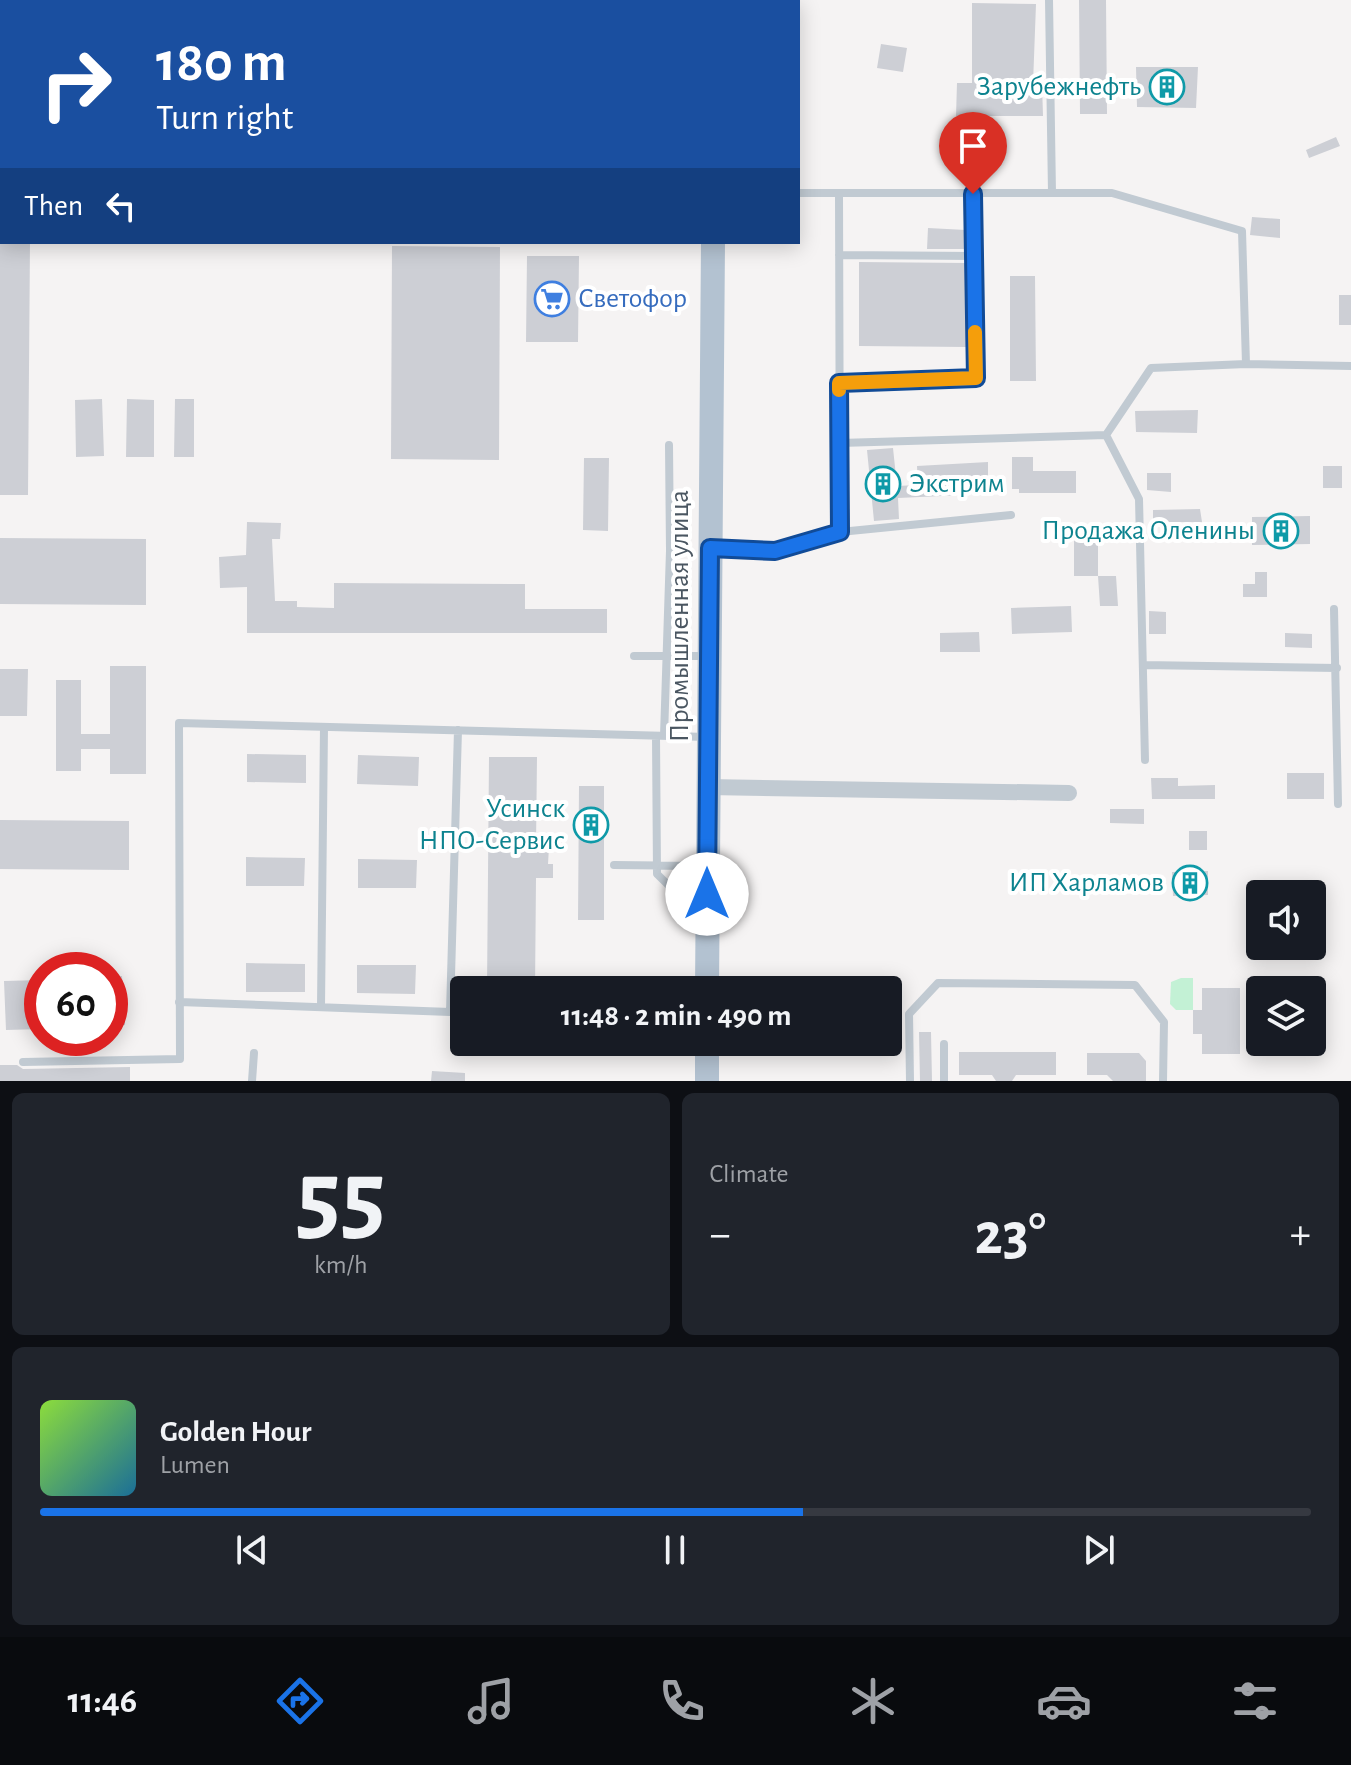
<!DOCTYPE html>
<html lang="en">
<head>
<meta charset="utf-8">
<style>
	body { margin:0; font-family:"Alegreya Sans",sans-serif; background:#20242c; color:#f1f3f6; height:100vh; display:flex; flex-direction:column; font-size:30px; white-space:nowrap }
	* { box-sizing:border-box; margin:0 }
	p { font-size:26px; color:#9ea1a6 }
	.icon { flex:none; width:44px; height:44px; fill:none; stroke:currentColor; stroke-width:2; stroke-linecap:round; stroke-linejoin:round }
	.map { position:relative; height:1081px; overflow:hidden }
	.sheet { display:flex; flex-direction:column; gap:12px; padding:12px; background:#0d0f14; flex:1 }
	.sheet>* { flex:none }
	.hud { position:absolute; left:0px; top:0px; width:800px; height:244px; box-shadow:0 4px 20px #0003; background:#1a4fa0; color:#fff; overflow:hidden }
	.buttons { position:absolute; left:1246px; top:880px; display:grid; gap:16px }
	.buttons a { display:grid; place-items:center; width:80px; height:80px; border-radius:8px; background:#171b24; box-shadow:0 4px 20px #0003; font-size:40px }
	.speed { position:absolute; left:24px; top:952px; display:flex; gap:16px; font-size:40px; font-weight:700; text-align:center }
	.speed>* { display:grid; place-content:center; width:104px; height:104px; border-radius:50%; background:#171b24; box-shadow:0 4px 20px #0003; line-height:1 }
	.speed .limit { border:12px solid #d22; background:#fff; color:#111 }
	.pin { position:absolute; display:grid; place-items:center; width:68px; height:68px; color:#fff; margin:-82px -34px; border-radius:50% 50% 50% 0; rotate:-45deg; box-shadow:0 0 8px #0007 }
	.pin .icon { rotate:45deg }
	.me { position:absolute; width:88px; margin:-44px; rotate:0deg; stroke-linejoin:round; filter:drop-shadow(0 0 6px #0008) }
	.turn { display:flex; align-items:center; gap:28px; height:168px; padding:0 24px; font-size:36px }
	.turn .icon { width:104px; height:104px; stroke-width:2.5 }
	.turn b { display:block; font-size:56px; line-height:68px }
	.then { display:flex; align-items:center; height:76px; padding:0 24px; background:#0003; gap:16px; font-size:30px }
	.big { font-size:60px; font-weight:700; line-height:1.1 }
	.sheet .card { flex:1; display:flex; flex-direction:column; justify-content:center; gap:12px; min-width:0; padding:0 28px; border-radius:12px; background:#20242c }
	.sheet .dial { align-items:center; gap:0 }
	.dial b { font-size:104px; line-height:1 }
	.song { display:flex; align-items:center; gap:24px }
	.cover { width:96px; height:96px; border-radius:12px; background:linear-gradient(135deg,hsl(90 70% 55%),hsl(200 70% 35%)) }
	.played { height:8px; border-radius:4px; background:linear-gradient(90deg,#1a73e8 60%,#363941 60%) }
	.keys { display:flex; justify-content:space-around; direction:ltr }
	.heat { display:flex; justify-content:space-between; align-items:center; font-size:44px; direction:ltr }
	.sheet .tiles { flex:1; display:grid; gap:12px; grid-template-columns:1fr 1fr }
	.card:last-child { grid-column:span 2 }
	.trip { position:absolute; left:450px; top:976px; width:452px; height:80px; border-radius:8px; background:#171b24; box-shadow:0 4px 20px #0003; font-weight:700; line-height:80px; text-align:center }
	.tab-bar { display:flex; height:128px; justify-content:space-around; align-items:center; background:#090b0e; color:#9ea1a6 }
	.tab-bar .icon { width:56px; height:56px }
	.tab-bar .current { color:#1a73e8 }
	.tab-bar b { font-size:36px; color:#f1f3f6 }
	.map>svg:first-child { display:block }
	.green { fill:#c3f1d5 }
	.building { fill:#cdcfd5 }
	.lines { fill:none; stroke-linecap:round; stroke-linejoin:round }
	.lane { stroke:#c1cad2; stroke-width:8 }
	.street { stroke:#c1cad2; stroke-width:16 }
	.primary { stroke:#b3c2d1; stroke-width:24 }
	.route-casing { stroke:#114b97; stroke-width:20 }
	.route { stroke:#1a73e8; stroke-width:14 }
	.slow { stroke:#f59e0b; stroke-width:14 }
	.labels { text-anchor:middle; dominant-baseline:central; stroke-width:8; stroke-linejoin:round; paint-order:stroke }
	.culture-label { font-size:28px; fill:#0d838f; stroke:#fff; text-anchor:end }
	.shop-label { font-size:28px; fill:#366cbe; stroke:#fff; text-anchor:start }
	.street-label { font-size:28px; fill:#4a5661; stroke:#fff }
</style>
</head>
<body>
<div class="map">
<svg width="1351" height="1081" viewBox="0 0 1351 1081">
	<rect width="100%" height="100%" fill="#f5f3f3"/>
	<path class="green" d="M 1181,978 L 1193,978 L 1193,1010 L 1176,1010 L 1170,1004 L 1171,982 Z"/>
	<path class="building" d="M 1079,0 L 1106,0 L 1107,114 L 1080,114 Z
		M 972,3 L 1036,4 L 1033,84 L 1042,84 L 1043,116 L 956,116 L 957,83 L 972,83 Z
		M 881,44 L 907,48 L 903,72 L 877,68 Z
		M 1136,67 L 1198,67 L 1196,108 L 1137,107 Z
		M 1336,137 L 1340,146 L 1309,158 L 1306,150 Z
		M 1252,217 L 1280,219 L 1280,238 L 1250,235 Z
		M 928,228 L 966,230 L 965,249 L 927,249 Z
		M 0,242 L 30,242 L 28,495 L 0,495 Z
		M 392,246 L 500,247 L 499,460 L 391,459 Z
		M 527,256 L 579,256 L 578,342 L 526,342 Z
		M 859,262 L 967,263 L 967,347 L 859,346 Z
		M 1010,276 L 1035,276 L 1036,381 L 1010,381 Z
		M 1339,295 L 1351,295 L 1351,325 L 1339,325 Z
		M 102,399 L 104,456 L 76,457 L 75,400 Z
		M 127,399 L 154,400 L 154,457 L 126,457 Z
		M 175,399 L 194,399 L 194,457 L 174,457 Z
		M 1198,410 L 1197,433 L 1136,432 L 1135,411 Z
		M 893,448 L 897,486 L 918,485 L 917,466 L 988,462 L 988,489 L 964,488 L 964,495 L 898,498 L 899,519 L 874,521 L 867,450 Z
		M 1012,457 L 1033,457 L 1033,471 L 1076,471 L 1076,493 L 1019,493 L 1019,489 L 1012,489 Z
		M 584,458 L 609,458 L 608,531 L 583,530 Z
		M 1323,466 L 1342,466 L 1342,488 L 1323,488 Z
		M 1147,473 L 1171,473 L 1171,492 L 1147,490 Z
		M 1200,509 L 1202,522 L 1153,522 L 1153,510 Z
		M 1310,516 L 1310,544 L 1252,545 L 1252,517 Z
		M 247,522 L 281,523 L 280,539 L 272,539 L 275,601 L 297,601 L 297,607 L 334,608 L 334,583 L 525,584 L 525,609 L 607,609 L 607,633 L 247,633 L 247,587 L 220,588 L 219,557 L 246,555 Z
		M 1098,527 L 1098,576 L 1074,576 L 1074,528 Z
		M 0,538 L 146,539 L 146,605 L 0,604 Z
		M 1255,572 L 1267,572 L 1267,597 L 1243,597 L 1243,584 L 1255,584 Z
		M 1098,576 L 1116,576 L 1118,606 L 1100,606 Z
		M 1071,606 L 1072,632 L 1012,634 L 1011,608 Z
		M 1149,611 L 1166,612 L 1166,634 L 1149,634 Z
		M 979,632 L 980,652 L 940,652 L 940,633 Z
		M 1285,633 L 1312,634 L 1312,648 L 1285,647 Z
		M 110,666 L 146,666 L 146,774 L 110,774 L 110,749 L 81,749 L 81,771 L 56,771 L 56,680 L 81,680 L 81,734 L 110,734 Z
		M 0,669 L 28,669 L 27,716 L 0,716 Z
		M 247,754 L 306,755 L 306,783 L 247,782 Z
		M 358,755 L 419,757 L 418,786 L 357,784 Z
		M 489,757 L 537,757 L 536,847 L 549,847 L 548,864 L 553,864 L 553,878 L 536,878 L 535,990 L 487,990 Z
		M 1287,773 L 1324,773 L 1324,799 L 1287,799 Z
		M 1151,778 L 1178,778 L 1178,786 L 1215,785 L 1215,799 L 1152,799 Z
		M 579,786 L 604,786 L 604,920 L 578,920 Z
		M 1110,809 L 1144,809 L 1144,824 L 1110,823 Z
		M 0,820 L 129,821 L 129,870 L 0,869 Z
		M 1189,831 L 1207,831 L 1207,850 L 1189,850 Z
		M 246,857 L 305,858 L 304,886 L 246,886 Z
		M 358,859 L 417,860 L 416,888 L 358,888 Z
		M 1208,871 L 1208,895 L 1173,896 L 1172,872 Z
		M 246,963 L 305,964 L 305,992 L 246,992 Z
		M 357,965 L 416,965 L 415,994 L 357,993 Z
		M 122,976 L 125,1025 L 110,1026 L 110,977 Z
		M 42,980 L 42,1029 L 6,1030 L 4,981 Z
		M 1202,988 L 1240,988 L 1240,1054 L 1202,1054 L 1202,1034 L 1193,1034 L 1193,1010 L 1202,1010 Z
		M 919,1032 L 931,1032 L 932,1081 L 920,1081 Z
		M 959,1052 L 1056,1052 L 1056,1075 L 1016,1075 L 1012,1081 L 996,1081 L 992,1075 L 959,1075 Z
		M 1087,1053 L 1139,1053 L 1146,1061 L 1146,1081 L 1113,1081 L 1107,1075 L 1087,1075 Z
		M 0,1065 L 17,1065 L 23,1069 L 130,1067 L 130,1081 L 0,1081 Z
		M 432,1071 L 465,1073 L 465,1081 L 431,1081 Z"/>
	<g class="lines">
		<path class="lane" d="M 217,0 L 217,2
			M 1049,0 L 1052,193
			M 507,2 L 507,0
			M 0,74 L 2,74
			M 0,187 L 2,187
			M 798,193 L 1112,193 L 1242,231 L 1246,364
			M 839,194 L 840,532
			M 839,255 L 974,256
			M 839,383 L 976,378 L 973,194
			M 1106,435 L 1151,368 L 1246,364 L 1351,366
			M 840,443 L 1106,435 L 1139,499 L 1145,760
			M 715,548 L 775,551 L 840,532 L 1011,515
			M 1334,609 L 1338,804
			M 634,656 L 709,656
			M 1143,665 L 1337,668
			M 656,736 L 657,874 L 703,919
			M 664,736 L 670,551 L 669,445
			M 614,865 L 707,866
			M 179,1002 L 450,1012 L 458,730
			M 321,1007 L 324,727
			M 944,1044 L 944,1081
			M 23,1062 L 180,1059 L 179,723 L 708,737
			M 252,1081 L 254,1053
			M 910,1081 L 909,1014 L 938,983 L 1135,985 L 1164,1022 L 1163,1081"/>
		<path class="street" d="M 708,787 L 1069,793"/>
		<path class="primary" d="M 715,2 L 715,0
			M 707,990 L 713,242
			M 707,1081 L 707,1042"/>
	</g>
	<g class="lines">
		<g class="route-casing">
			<path id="route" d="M 707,894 L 710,548 L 775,551 L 840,532 L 839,383 L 976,378 L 973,194"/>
		</g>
		<use href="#route" class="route"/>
		<path class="slow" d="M 839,390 L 839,383 L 976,378 L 975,332"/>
	</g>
	<defs>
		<g id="building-ring" transform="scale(1.8)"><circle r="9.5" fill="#fff" stroke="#0f9aa8" stroke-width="1.5"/><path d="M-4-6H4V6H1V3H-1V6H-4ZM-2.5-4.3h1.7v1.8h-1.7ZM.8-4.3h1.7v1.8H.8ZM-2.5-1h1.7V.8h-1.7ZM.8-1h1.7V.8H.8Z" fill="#0f9aa8"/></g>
		<g id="supermarket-ring" transform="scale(1.8)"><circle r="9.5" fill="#fff" stroke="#3f7fe0" stroke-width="1.5"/><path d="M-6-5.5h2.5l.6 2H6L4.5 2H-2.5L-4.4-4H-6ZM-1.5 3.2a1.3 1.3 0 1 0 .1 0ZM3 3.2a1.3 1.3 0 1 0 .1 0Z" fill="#3f7fe0"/></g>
	</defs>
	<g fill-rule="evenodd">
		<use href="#building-ring" x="1167" y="87"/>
		<use href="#supermarket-ring" x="552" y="299"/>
		<use href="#building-ring" x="883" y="484"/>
		<use href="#building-ring" x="1281" y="531"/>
		<use href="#building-ring" x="591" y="825"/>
		<use href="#building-ring" x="1190" y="883"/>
	</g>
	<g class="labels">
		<g class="culture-label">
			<text x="1141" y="87">Зарубежнефть</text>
			<text x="909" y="484" text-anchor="start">Экстрим</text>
			<text x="1255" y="531">Продажа Оленины</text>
			<text x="565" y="809">Усинск<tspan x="565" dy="32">НПО-Сервис</tspan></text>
			<text x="1164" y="883">ИП Харламов</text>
		</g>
		<g class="shop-label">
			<text x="578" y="299">Светофор</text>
		</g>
		<g class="street-label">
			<text transform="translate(680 616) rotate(-90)">Промышленная улица</text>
		</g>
	</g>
</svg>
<div class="buttons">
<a><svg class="icon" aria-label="sound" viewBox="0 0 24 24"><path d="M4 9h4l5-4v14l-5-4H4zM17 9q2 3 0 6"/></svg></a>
<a><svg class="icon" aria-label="layers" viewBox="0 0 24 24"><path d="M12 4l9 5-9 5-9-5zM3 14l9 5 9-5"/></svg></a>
</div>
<div class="speed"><div class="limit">60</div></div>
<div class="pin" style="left:973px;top:194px;background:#d93025"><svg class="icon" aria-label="arrive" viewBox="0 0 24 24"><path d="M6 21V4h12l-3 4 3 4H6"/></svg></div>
<svg class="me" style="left:707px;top:894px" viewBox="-20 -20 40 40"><circle r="19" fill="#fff"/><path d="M0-13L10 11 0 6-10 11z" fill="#1a73e8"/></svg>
<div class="trip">11:48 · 2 min · 490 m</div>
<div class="hud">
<div class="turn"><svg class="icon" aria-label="right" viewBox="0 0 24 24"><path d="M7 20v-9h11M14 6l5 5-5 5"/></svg><div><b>180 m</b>Turn right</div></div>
<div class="then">Then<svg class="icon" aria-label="left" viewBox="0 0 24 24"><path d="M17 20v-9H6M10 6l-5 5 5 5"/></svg></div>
</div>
</div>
<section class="sheet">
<div class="tiles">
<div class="card dial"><b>55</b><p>km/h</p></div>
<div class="card"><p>Climate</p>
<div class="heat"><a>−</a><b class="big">23°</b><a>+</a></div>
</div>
<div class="card">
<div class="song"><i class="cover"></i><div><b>Golden Hour</b><p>Lumen</p></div></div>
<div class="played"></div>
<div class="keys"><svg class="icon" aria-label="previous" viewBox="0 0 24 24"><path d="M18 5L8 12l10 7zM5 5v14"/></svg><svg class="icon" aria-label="pause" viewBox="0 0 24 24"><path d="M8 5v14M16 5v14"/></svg><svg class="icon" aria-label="next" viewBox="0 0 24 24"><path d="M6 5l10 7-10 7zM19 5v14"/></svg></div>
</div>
</div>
</section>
<nav class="tab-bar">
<b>11:46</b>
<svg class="icon current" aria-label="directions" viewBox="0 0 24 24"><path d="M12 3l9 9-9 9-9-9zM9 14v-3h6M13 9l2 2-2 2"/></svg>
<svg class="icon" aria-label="music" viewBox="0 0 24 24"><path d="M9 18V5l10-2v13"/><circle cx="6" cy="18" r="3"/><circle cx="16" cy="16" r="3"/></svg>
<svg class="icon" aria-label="phone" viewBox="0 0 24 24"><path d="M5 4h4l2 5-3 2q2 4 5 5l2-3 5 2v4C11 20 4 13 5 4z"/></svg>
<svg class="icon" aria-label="climate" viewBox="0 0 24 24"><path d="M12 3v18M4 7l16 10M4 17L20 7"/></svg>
<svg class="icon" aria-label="car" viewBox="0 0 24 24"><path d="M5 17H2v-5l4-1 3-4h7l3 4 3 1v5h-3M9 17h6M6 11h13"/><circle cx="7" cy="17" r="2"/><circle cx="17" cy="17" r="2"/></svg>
<svg class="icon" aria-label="filters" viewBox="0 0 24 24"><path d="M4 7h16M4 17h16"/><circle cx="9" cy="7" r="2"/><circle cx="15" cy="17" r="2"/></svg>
</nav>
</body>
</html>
